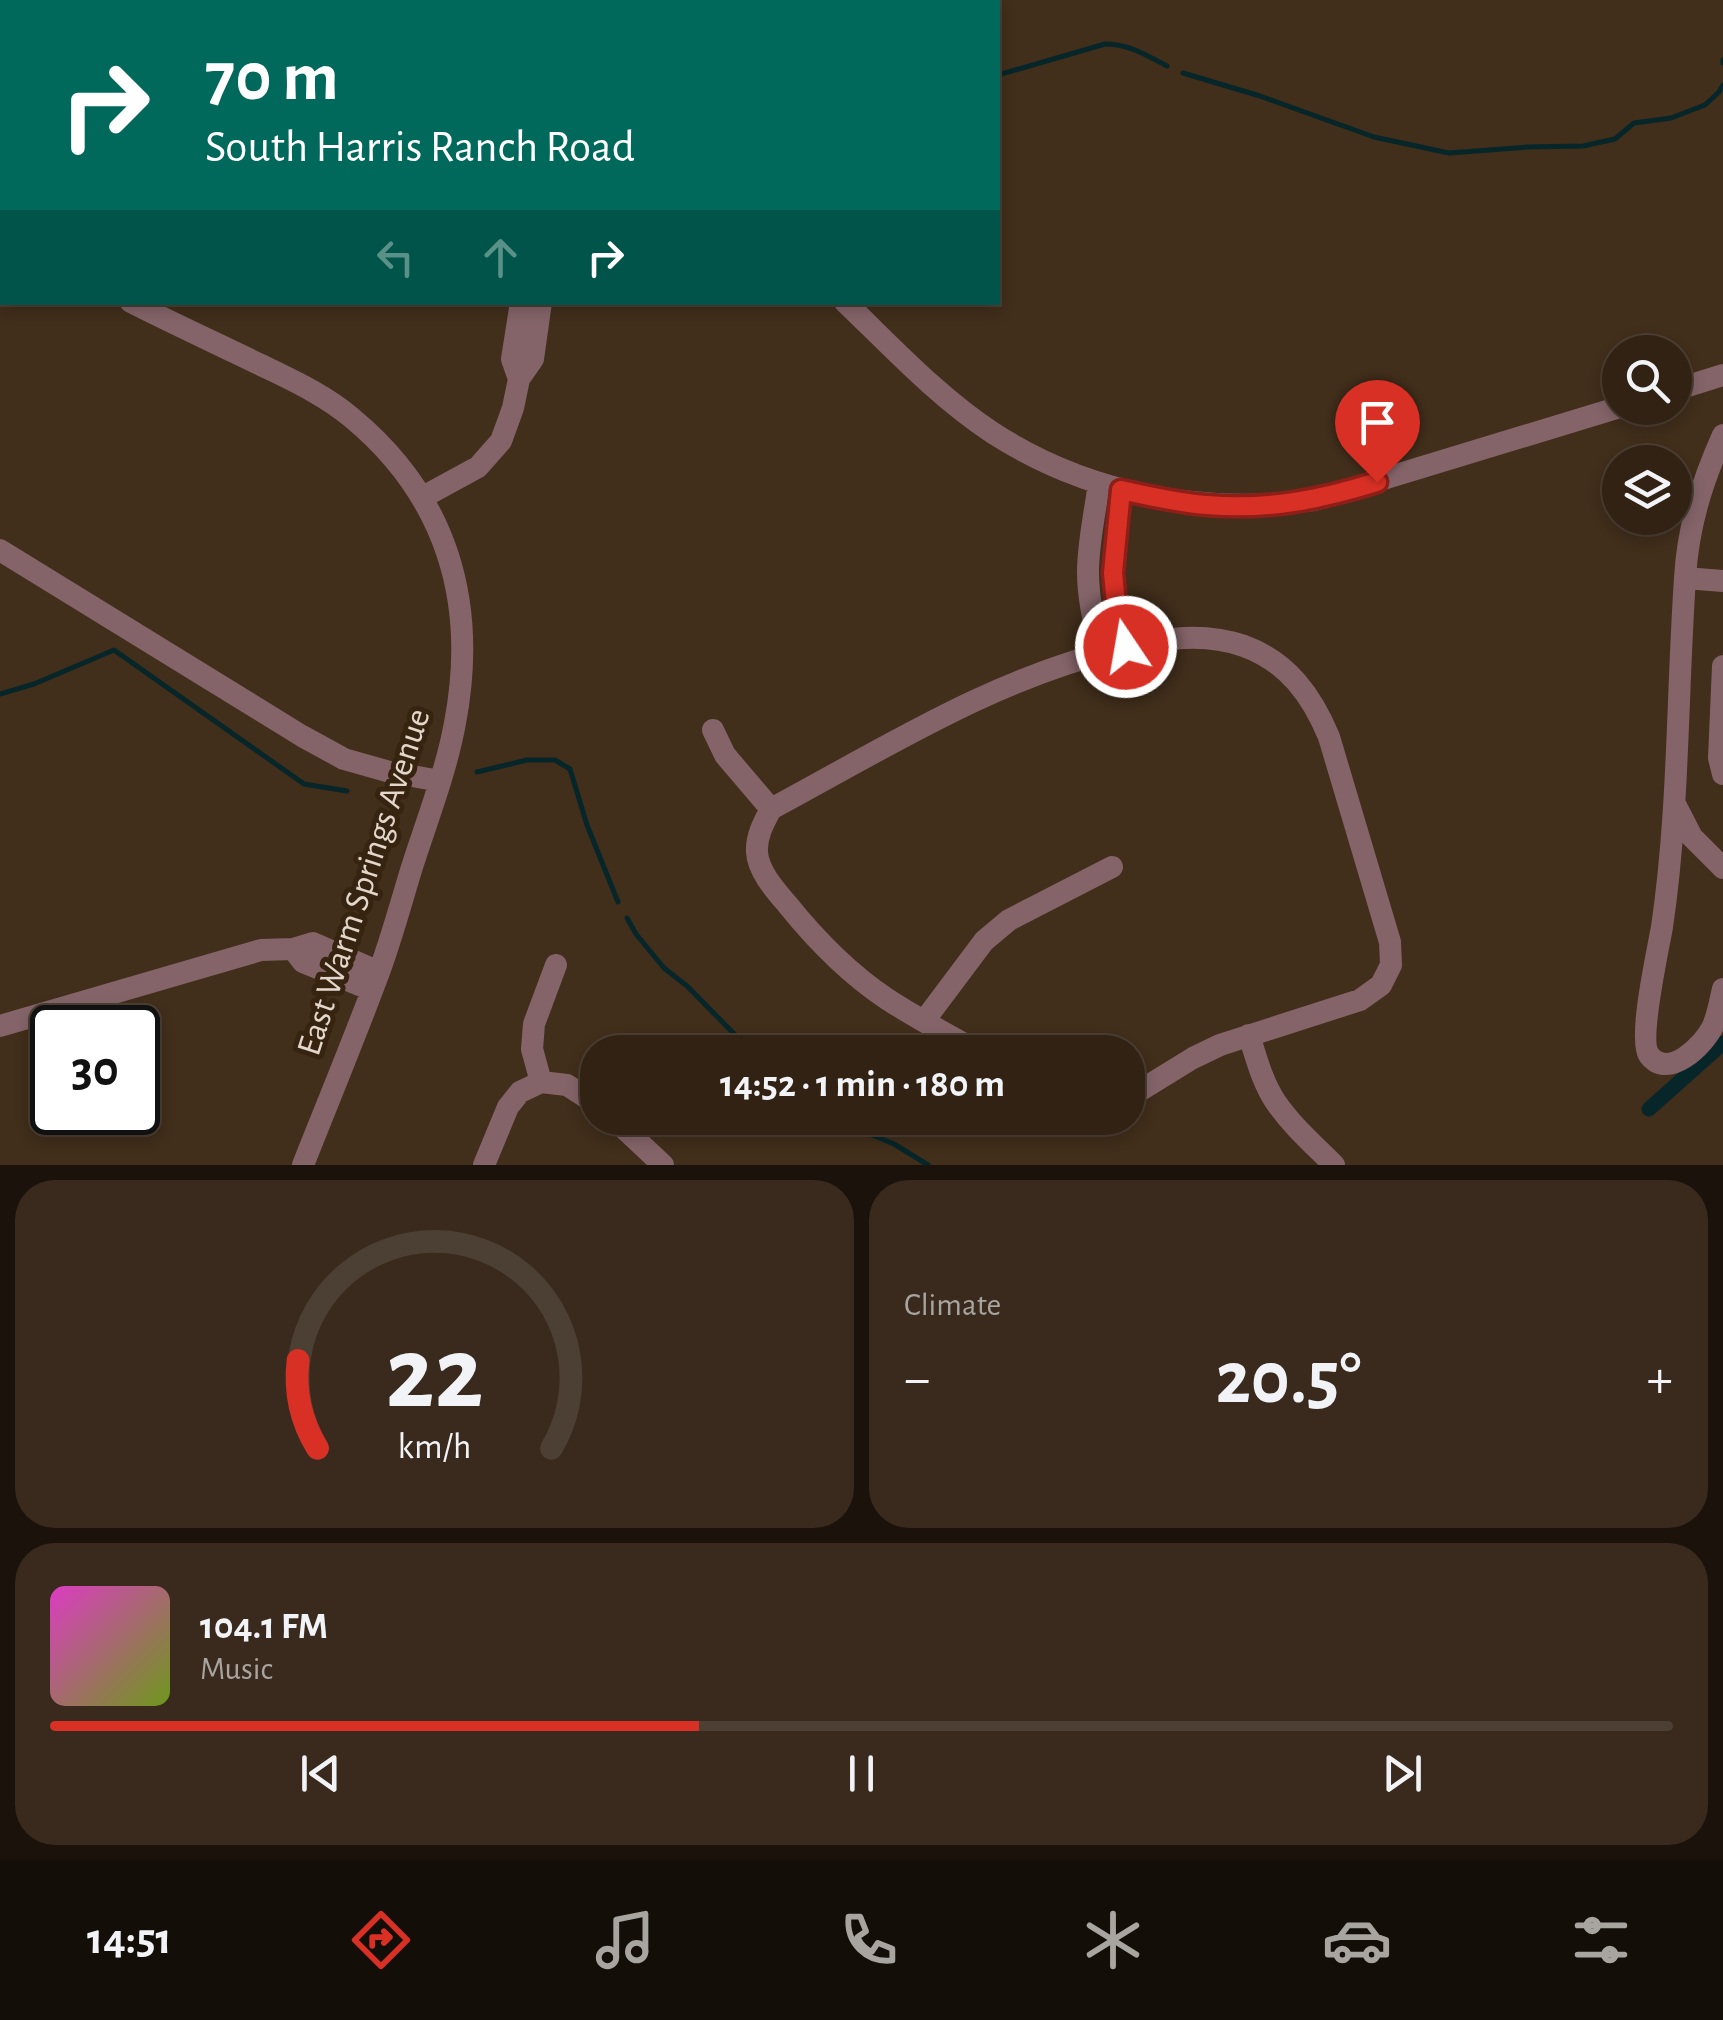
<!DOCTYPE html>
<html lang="en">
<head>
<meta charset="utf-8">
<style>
	body { margin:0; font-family:"Alegreya Sans",sans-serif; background:#392a1d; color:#f1f3f6; height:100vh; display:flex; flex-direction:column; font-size:38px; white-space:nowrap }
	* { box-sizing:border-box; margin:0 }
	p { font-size:32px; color:#a8a4a0 }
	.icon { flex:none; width:55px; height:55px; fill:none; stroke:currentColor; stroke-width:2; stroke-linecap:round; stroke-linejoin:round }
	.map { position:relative; height:1165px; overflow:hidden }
	.panel { display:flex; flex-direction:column; gap:15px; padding:15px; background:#1b130b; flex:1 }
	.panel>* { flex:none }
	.top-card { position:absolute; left:0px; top:0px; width:1000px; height:305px; box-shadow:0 5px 15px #0003,0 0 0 2px #4c3f34; background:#00695c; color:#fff; overflow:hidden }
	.tools { position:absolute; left:1602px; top:335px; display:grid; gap:20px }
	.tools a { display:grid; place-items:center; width:90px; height:90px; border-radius:50%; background:#312214; box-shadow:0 5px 15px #0003,0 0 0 2px #4c3f34; font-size:50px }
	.speed { position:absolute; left:30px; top:1005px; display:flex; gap:20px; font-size:50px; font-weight:700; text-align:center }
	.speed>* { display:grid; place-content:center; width:130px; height:130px; border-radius:50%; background:#312214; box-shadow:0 5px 15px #0003,0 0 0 2px #4c3f34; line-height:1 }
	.speed .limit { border:5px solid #111; border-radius:15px; background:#fff; color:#111 }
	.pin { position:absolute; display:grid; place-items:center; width:85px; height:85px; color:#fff; margin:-102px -42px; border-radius:50% 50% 50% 0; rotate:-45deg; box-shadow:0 0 10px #0007 }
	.pin .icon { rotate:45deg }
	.me { position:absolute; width:110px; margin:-55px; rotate:348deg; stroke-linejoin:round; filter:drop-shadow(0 0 8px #0008) }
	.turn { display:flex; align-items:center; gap:35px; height:210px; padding:0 40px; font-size:45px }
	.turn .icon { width:130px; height:130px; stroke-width:2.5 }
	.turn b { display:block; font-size:70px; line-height:85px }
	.lanes { display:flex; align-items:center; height:95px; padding:0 40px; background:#0003; justify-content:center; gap:50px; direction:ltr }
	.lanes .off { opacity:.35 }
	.big { font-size:75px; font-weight:700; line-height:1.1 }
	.panel .card { flex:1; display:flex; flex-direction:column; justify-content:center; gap:15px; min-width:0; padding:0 35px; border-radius:40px; background:#392a1d }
	.panel .dial { align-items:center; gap:0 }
	.dial svg { height:260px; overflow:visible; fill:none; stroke:#4c3f34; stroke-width:7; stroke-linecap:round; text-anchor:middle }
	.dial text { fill:#f1f3f6; stroke:none }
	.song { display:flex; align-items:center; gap:30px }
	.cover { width:120px; height:120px; border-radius:15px; background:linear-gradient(135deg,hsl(310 70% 55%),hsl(80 70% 35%)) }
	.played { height:10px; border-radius:5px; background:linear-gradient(90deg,#d93025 40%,#4c3f34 40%) }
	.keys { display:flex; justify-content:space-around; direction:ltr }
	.heat { display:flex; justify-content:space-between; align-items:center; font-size:55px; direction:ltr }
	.panel .tiles { flex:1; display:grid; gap:15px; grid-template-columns:1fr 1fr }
	.card:last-child { grid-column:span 2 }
	.trip { position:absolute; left:580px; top:1035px; width:565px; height:100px; border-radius:40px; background:#312214; box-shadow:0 5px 15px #0003,0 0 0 2px #4c3f34; font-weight:700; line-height:100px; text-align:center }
	.tabs { display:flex; height:160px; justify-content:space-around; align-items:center; background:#140e08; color:#a8a4a0 }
	.tabs .icon { width:70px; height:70px }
	.tabs .active { color:#d93025 }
	.tabs b { font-size:45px; color:#f1f3f6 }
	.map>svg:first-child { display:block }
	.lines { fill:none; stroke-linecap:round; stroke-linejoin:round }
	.stream { stroke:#062629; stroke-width:5 }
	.canal { stroke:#062629; stroke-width:15 }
	.minor { stroke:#846469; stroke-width:22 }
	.route-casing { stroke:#8d1f18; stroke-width:25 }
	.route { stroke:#d93025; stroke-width:18 }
	.labels { text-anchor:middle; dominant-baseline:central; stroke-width:10; stroke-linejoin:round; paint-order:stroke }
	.street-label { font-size:35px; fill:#e3d6cb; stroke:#362411 }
</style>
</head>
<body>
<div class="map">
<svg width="1723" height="1165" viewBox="0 0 1723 1165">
	<rect width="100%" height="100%" fill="#412e1b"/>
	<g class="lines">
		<path class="stream" d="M 1723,60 L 1723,63
			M 1183,73 L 1260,96 L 1374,137 L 1449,153 L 1528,147 L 1583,146 L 1615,139 L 1634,123 L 1671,118 L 1705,105 L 1719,92 L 1723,85
			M 998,75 L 1105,44 C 1129,44 1146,55 1167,66
			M 0,170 L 2,171
			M 0,694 L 34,684 L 114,650 L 304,784 L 347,791
			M 477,772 L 527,760 L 555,760 L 570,769 L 587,825 L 618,902
			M 627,918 L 636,934 L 664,968 L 687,986 L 752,1052
			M 831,1118 L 894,1144 L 928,1165"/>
		<path class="canal" d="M 1649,1109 L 1723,1043"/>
		<path class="minor" d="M 349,0 L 364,2
			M 461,2 L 462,0
			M 566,2 L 567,0
			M 587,2 L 587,0
			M 692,2 L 692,0
			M 773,2 L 781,0
			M 0,229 L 2,230
			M 131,302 C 174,324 218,344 261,365 C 292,380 325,395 352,418 C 447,497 478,602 455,723 C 446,772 427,820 412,867 C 401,903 391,940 378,975 C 354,1039 328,1102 303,1165
			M 845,302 C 892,347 938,397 993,433 C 1089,495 1203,515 1314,500 L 1620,407
			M 519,379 L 512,359 L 521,302
			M 1675,390 L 1723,375
			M 1099,483 C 1095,513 1088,543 1088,572 C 1088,600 1095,626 1101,653
			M 1121,491 L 1113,573 L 1117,613 L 1125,647
			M 423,497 L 478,467 L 501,441 L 513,408 L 519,379 L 533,359 L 541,302
			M 0,550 L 302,736 L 344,759 L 390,772 L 440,781
			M 1685,578 C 1688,526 1702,482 1723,435
			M 1723,581 L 1685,578 C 1677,695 1679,812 1662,927 C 1658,950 1638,1039 1649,1055 C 1668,1081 1704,1045 1713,1026 C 1718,1014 1720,1001 1723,989
			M 1723,666 L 1719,758 L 1723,774
			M 713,730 L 725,755 L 771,809
			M 1675,804 L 1692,837 L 1723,868
			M 771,809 C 885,748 996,677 1123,648 C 1163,638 1204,632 1244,646 C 1288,662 1312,696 1329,737 L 1390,942 L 1391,965 L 1381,985 L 1360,1000 L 1220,1045 L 1193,1058 L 1128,1098
			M 771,809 C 764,822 756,836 757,852 C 758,871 775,890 787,904 C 816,940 848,973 887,999 C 916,1018 948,1035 979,1052
			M 372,990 L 303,962 L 293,949 L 313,943 L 379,972
			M 924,1021 L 984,941 L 1009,920 L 1112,867
			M 0,1026 L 261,950 L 293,949
			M 1249,1035 C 1256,1057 1262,1081 1275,1101 C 1291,1125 1314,1145 1334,1165
			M 541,1082 L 532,1049 L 534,1024 L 556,965
			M 541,1082 L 567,1085 L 598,1105
			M 613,1118 L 663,1165
			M 484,1165 L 508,1107 L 520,1092 L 541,1082"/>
	</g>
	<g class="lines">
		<g class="route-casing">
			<path id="route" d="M 1126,647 L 1117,613 L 1113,573 L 1121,490 C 1149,496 1178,503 1207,505 C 1268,510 1319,500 1377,482"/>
		</g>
		<use href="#route" class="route"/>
	</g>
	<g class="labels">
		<g class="street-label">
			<text transform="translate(364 882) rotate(-72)">East Warm Springs Avenue</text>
		</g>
	</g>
</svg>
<div class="tools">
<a><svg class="icon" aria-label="search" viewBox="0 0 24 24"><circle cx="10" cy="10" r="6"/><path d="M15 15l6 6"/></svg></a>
<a><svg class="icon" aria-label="layers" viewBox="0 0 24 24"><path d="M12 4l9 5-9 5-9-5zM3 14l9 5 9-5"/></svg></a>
</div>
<div class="speed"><div class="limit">30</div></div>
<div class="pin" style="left:1377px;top:482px;background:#d93025"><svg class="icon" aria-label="arrive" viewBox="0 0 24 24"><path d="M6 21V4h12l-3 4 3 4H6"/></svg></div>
<svg class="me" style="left:1126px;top:647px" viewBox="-20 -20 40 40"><circle r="17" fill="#d93025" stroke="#fff" stroke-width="3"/><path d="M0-11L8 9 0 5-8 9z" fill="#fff"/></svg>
<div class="trip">14:52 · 1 min · 180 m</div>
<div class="top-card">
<div class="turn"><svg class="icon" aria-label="right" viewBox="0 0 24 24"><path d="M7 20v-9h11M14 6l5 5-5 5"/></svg><div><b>70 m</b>South Harris Ranch Road</div></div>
<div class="lanes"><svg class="icon off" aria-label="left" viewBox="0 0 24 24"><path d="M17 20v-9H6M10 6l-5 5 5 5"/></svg><svg class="icon off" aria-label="ahead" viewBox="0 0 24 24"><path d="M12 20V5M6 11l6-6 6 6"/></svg><svg class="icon" aria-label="right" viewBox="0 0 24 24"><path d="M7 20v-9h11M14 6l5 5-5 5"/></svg></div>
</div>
</div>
<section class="panel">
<div class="tiles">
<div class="card dial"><svg viewBox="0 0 100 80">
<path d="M14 69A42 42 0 1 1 86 69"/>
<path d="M14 69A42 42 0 0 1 8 42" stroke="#d93025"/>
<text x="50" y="56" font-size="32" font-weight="700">22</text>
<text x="50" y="72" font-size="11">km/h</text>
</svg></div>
<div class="card"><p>Climate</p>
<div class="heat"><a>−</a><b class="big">20.5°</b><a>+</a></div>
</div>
<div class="card">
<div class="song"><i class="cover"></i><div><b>104.1 FM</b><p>Music</p></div></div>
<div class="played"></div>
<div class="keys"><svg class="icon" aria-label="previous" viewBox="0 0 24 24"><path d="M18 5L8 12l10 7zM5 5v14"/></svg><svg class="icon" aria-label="pause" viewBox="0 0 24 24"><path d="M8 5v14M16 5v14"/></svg><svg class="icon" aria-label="next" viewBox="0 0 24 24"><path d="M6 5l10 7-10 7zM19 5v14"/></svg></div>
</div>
</div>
</section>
<nav class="tabs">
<b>14:51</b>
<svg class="icon active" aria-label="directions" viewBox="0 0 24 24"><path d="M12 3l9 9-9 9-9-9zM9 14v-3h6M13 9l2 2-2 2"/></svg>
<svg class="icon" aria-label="music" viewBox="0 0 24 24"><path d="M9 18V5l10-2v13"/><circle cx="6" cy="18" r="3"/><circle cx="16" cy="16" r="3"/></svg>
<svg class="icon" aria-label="phone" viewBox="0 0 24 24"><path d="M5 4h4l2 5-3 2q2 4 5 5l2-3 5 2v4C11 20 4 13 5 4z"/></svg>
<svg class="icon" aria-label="climate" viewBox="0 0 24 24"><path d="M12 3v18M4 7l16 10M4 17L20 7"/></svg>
<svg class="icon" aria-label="car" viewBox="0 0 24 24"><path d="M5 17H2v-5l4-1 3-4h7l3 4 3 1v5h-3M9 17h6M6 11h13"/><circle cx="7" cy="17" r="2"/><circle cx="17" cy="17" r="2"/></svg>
<svg class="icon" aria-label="filters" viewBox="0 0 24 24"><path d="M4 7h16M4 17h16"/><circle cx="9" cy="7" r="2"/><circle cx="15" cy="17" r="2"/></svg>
</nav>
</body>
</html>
